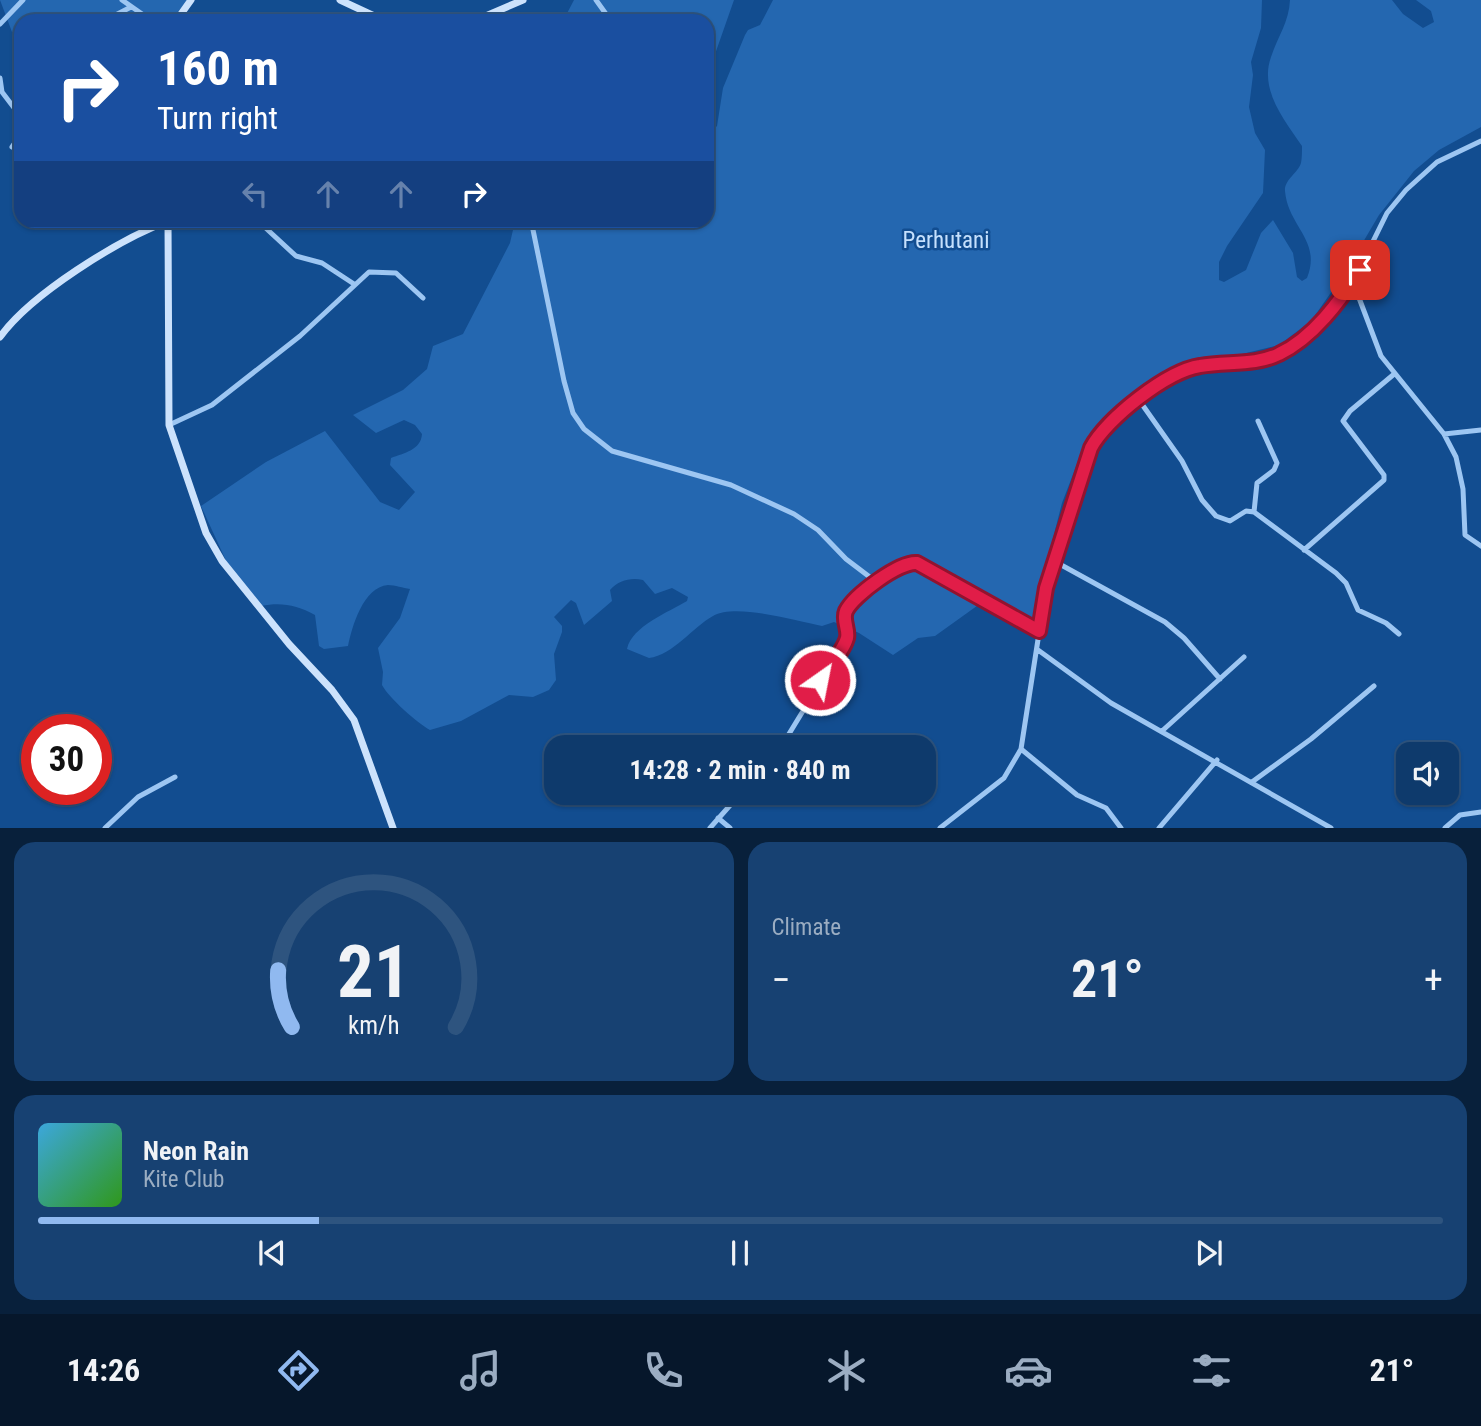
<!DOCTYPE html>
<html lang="en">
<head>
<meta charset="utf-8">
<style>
	body { margin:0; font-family:"Roboto Condensed",sans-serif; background:#174172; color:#f1f3f6; height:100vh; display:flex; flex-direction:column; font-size:26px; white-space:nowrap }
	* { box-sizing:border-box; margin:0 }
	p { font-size:23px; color:#9badc2 }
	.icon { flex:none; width:38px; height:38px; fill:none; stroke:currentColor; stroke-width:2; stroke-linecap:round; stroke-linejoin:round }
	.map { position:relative; height:828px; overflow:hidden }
	.sheet { display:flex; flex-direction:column; gap:14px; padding:14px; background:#08203b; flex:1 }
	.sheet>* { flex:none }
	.top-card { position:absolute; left:14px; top:14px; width:700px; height:214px; border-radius:21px; box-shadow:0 2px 5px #0004,0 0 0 2px #2e547f; background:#1a4fa0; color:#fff; overflow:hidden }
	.tools { position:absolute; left:1396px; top:742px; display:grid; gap:14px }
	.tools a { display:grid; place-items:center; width:63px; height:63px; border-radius:14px; background:#0e3a6c; box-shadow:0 2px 5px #0004,0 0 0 2px #2e547f; font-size:35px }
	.speed { position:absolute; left:21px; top:714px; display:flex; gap:14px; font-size:35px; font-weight:700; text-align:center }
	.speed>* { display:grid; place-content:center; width:91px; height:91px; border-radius:50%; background:#0e3a6c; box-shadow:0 2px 5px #0004,0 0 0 2px #2e547f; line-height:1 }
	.speed .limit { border:10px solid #d22; background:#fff; color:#111 }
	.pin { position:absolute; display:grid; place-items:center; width:60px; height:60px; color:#fff; margin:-30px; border-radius:14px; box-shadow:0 4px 10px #0006 }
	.me { position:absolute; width:77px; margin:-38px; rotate:33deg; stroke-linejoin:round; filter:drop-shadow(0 0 5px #0008) }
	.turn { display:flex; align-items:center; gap:24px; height:147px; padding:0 28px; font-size:32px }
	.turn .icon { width:91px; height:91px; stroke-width:2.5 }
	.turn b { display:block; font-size:49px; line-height:60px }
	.lanes { display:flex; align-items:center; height:66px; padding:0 28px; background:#0003; justify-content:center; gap:35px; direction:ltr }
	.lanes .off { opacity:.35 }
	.big { font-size:52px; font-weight:700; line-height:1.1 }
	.sheet .tile { flex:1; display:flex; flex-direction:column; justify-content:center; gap:10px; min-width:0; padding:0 24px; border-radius:21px; background:#174172 }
	.sheet .dial { align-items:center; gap:0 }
	.dial svg { height:182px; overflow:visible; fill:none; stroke:#2e547f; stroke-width:7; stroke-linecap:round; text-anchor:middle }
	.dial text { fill:#f1f3f6; stroke:none }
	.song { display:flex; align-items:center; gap:21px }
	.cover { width:84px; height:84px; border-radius:10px; background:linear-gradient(135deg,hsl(200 70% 55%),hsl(110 70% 35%)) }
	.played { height:7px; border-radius:4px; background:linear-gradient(90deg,#90b9f0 20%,#2e547f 20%) }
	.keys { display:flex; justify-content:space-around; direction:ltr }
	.heat { display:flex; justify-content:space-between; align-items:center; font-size:38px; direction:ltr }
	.sheet .tiles { flex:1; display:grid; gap:14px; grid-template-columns:1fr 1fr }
	.tile:last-child { grid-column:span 2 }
	.trip { position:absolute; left:544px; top:735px; width:392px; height:70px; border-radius:21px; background:#0e3a6c; box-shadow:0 2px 5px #0004,0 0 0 2px #2e547f; font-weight:700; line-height:70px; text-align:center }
	.tab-bar { display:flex; height:112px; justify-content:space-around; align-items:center; background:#06172b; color:#9badc2 }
	.tab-bar .icon { width:49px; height:49px }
	.tab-bar .current { color:#90b9f0 }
	.tab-bar b { font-size:32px; color:#f1f3f6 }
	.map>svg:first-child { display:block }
	.green { fill:#2467b0 }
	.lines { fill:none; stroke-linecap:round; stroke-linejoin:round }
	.street { stroke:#9dc6f2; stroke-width:5 }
	.secondary { stroke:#cce2fc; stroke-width:7 }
	.route-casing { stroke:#92132f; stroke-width:18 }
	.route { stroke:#e11d48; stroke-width:12 }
	.labels { text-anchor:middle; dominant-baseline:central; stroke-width:5; stroke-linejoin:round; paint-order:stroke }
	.park-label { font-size:23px; fill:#c5e0fd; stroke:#124d90 }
</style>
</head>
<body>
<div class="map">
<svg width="1481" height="828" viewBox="0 0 1481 828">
	<rect width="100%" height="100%" fill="#124d90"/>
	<path class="green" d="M 0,0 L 188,0 L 170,21 L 21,21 L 21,34 L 12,32 Z
		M 574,0 L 734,0 L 707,77 L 707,21 L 563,21 Z
		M 773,0 L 1262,0 L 1261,28 L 1251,62 L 1253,75 L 1249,107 L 1255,133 L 1265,150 L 1263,193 L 1227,246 L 1219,262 L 1219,280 L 1224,282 L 1246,270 L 1261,233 L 1273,220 L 1293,253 L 1297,277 L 1302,281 L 1307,278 C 1322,240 1288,227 1285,191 C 1284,180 1298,173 1301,163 C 1302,158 1302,151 1302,146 C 1285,121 1259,90 1271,57 C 1278,36 1289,22 1290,0 L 1392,0 L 1403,14 L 1423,28 L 1434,22 L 1431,11 L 1416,0 L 1481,0 L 1481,127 L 1439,150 L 1414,171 L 1379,215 L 1346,271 L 1311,321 L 1279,345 L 1172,371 L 1120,405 L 1084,446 L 1062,503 L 1031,624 L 988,598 L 935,636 L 918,638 L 893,655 L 859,633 L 834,622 L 822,626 C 796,621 736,603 713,616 C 693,627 673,655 649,658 L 627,649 C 632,626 669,612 687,601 L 688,597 L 672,588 L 655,594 L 643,580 C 632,577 618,580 610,590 L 612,601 L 584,625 L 576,603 L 571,600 L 554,617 L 562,626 L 562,632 L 554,654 L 556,680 L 549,690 L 533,697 L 509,695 L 461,721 L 430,730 C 417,723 389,698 382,685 L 383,672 L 378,648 L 400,618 L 410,589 C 403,588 395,585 388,585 C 363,587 352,627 348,646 L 324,649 L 319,646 L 315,615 C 297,605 281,602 261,606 L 228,565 L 201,506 L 266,462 L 325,431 L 380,502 L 399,510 L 415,492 L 390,465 L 391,458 C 404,453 421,450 422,434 L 415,425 L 404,420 L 376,433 L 353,415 L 403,390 L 427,369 L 433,346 L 463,334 L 510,243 L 515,221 L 707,220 L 707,136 L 717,126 L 723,88 L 745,35 L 748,30 L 760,25 Z"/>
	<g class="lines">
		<path class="street" d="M 122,0 L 152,21
			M 596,0 L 611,21
			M 104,21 L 131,7
			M 0,24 L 23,0
			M 0,78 L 2,92 L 18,113 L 20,135
			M 12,147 L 21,134
			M 257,220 L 296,256 L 322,263 L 354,284
			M 531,220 L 564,381 L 573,413 L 584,429 L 612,451 L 731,485 L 794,514 L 818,530 L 846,559 L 875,581 L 900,565 L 917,563 L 1039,631
			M 1353,282 L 1381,356 L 1444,434 L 1456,457 L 1463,489 L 1465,535 L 1481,546
			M 1139,400 L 1182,461 L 1202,500 L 1216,516 L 1230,521 L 1246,511 L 1254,512 L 1336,573 L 1346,583 L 1358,610 L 1386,623 L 1399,634
			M 169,425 L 212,405 L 300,336 L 369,272 L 396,273 L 423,298
			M 1444,434 L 1481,430
			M 1254,512 L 1257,483 L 1274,470 L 1277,463 L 1258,421
			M 1304,550 L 1384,480 L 1384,475 L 1343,421 L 1350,411 L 1393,375
			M 1054,561 L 1165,622 L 1184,638 L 1220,679
			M 1038,650 L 1111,703 L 1331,828
			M 1162,731 L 1244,657
			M 781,747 L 847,639 L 846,611 L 875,581
			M 1021,749 L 1077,795 L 1106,808 L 1121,828
			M 1252,782 L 1311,739 L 1374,686
			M 718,818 L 730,828
			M 105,828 L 138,797 L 175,777
			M 710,828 L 741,793
			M 940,828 L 1004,778 L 1021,749 L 1046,588 L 1095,439 L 1117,415 L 1179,372 L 1196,366 L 1262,360 L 1292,347 L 1322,319 L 1353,282 L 1387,213 L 1406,190 L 1437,162 L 1481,141
			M 1159,828 L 1217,760
			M 1445,828 L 1460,815 L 1481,812"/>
		<path class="secondary" d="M 340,0 L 385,21
			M 176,21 L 191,0
			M 474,21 L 523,0
			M 168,220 L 169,425 L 206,533 L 222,561 L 289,644 L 332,690 L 354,720 L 393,828
			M 0,337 C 31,294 118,240 168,221"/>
	</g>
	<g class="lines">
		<g class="route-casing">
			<path id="route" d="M 820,680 C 828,668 843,652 847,638 C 849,629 842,620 846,611 C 854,595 900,561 917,563 L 1039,631 L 1046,588 L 1091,448 C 1106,419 1167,371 1200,366 C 1226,361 1255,366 1279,354 C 1313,338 1340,301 1360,270"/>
		</g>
		<use href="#route" class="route"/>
	</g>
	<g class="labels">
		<g class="park-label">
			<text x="946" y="240">Perhutani</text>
		</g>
	</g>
</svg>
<div class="tools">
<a><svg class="icon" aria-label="sound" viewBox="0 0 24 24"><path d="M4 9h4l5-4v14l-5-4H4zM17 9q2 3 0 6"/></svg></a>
</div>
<div class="speed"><div class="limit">30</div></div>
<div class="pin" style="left:1360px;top:270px;background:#d93025"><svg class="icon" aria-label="arrive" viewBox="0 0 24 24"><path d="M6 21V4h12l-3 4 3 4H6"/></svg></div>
<svg class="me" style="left:820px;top:680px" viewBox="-20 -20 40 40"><circle r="17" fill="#e11d48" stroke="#fff" stroke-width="3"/><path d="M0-11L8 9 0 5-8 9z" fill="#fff"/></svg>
<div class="trip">14:28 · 2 min · 840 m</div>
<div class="top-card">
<div class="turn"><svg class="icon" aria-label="right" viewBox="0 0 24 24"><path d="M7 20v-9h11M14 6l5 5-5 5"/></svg><div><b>160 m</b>Turn right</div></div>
<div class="lanes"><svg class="icon off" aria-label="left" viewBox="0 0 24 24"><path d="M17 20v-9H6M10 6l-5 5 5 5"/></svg><svg class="icon off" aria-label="ahead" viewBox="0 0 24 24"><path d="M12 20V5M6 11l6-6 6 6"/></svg><svg class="icon off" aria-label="ahead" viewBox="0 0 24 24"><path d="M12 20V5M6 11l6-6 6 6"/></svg><svg class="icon" aria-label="right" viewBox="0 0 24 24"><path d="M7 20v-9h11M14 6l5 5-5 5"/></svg></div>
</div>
</div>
<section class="sheet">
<div class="tiles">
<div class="tile dial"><svg viewBox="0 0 100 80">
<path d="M14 69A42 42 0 1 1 86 69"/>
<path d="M14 69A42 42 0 0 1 8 44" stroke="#90b9f0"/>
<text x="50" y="56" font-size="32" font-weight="700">21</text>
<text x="50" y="72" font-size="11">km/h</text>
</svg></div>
<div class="tile"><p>Climate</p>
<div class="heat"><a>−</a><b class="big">21°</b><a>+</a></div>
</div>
<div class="tile">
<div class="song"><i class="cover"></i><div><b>Neon Rain</b><p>Kite Club</p></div></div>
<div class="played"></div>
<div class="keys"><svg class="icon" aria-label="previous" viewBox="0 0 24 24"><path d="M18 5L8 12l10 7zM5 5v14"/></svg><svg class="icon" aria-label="pause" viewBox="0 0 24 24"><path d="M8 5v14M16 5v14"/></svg><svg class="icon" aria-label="next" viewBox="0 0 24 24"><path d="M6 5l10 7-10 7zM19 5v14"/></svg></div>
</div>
</div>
</section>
<nav class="tab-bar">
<b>14:26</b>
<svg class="icon current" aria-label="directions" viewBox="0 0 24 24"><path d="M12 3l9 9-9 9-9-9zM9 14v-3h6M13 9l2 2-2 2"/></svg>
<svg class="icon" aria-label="music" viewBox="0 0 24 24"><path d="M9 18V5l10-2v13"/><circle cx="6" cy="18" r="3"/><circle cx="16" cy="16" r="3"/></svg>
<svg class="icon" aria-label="phone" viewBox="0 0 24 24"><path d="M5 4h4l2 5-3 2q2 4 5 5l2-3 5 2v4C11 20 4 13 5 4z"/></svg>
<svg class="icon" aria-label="climate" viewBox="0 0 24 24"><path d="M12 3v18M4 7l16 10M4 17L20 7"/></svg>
<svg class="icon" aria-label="car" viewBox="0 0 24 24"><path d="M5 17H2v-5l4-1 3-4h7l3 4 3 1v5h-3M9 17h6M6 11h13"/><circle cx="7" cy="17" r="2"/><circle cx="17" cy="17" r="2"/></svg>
<svg class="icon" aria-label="filters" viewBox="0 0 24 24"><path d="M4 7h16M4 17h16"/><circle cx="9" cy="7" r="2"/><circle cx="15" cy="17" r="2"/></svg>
<b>21°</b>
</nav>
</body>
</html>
